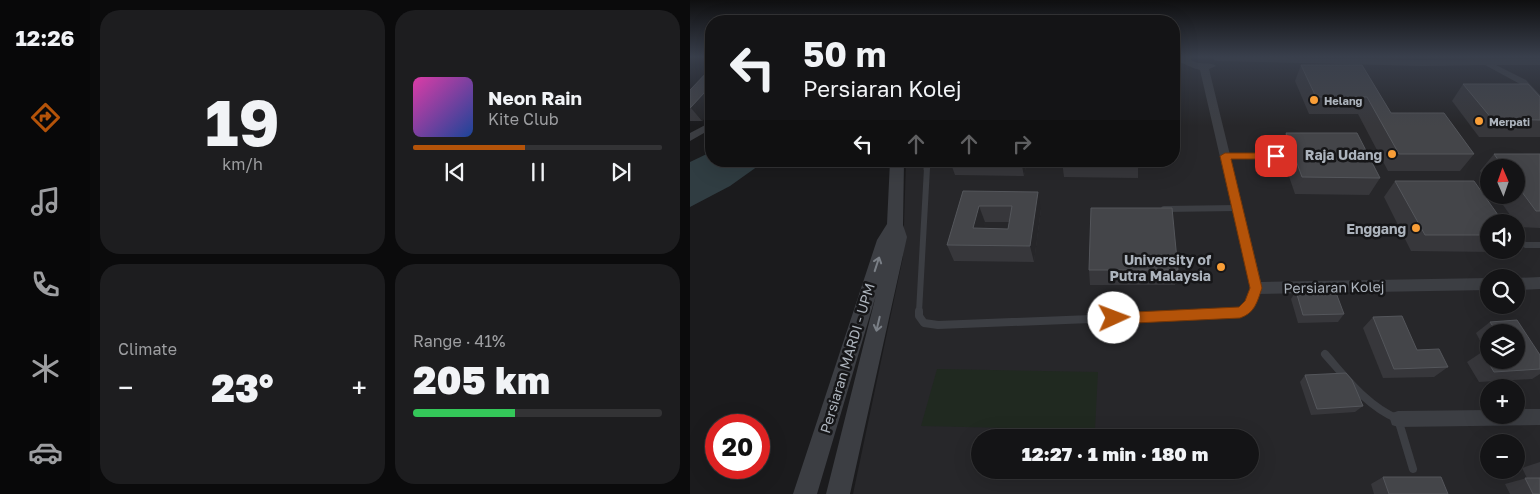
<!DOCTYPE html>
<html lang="en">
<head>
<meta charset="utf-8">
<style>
	body { margin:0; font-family:"Golos Text",sans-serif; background:#1d1d1f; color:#f1f3f6; height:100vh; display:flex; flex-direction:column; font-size:19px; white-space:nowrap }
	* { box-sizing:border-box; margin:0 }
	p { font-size:16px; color:#9d9ea1 }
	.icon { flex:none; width:28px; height:28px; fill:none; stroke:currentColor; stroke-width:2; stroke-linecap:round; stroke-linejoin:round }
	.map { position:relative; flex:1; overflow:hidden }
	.side { display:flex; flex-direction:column; gap:10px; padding:10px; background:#0b0b0c; width:600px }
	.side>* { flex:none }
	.hud { position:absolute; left:15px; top:15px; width:475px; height:152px; border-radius:20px; box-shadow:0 5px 20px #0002,0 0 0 1px #333335; background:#141416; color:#f1f3f6; overflow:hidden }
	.needle { width:32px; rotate:358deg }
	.tools { position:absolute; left:790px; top:159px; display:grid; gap:10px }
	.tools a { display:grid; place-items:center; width:45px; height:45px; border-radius:50%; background:#141416; box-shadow:0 5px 20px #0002,0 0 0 1px #333335; font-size:25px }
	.speed { position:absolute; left:15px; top:414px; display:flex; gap:10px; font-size:25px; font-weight:700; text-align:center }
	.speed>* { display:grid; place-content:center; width:65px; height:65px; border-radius:50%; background:#141416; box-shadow:0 5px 20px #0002,0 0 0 1px #333335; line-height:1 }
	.speed .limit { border:8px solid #d22; background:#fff; color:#111 }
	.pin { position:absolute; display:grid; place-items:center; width:42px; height:42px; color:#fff; margin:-21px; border-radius:10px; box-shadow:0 2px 8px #0006 }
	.me { position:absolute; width:55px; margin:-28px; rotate:88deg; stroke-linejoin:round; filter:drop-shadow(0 0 4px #0008) }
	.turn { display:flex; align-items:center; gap:18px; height:105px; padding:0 15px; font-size:22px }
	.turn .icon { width:65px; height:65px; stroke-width:2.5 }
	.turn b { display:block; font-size:35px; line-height:42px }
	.lanes { display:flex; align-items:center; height:48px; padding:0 15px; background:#0003; justify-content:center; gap:25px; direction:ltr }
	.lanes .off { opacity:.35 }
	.big { font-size:38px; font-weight:800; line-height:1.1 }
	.side .widget { flex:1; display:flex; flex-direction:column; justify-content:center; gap:8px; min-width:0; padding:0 18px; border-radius:20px; background:#1d1d1f }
	.side .dial { align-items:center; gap:0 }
	.dial b { font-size:65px; line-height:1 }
	.song { display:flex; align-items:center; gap:15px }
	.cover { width:60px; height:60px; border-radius:8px; background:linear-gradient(135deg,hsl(320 70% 55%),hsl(220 70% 35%)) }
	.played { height:5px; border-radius:2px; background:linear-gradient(90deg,#b45309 45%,#333335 45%) }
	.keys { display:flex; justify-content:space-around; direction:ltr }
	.heat { display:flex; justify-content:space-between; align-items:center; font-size:28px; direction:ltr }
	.charge { height:8px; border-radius:4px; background:linear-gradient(90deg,#34c759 41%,#333335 0) }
	.side .tiles { flex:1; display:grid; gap:10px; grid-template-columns:repeat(2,1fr) }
	.trip { position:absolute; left:281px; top:429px; width:288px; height:50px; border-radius:25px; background:#141416; box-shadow:0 5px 20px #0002,0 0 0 1px #333335; font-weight:800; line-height:50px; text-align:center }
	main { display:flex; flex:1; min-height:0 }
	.tabs { display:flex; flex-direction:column; width:90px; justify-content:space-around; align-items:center; background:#080809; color:#9d9ea1 }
	.tabs .icon { width:35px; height:35px }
	.tabs .selected { color:#b45309 }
	.tabs b { font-size:22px; color:#f1f3f6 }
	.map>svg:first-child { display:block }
	.built { fill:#27272a; fill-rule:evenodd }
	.green { fill:#202920 }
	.water { fill:#303d42 }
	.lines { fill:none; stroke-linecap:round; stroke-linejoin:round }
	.service-far2 { stroke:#3c3e43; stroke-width:5 }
	.service-far1 { stroke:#3c3e43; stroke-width:6 }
	.service { stroke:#3c3e43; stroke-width:8 }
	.minor { fill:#3c3e43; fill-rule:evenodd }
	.tertiary { fill:#3c3e43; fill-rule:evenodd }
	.wall { fill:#37373b; fill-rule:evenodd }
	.shaded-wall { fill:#262629 }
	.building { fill:#444549; stroke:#54565b; fill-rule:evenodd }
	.oneway { stroke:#7a7f86 }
	.route { fill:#b45309; stroke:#753606 }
	.poi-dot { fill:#f99e37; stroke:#161618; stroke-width:2 }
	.labels { text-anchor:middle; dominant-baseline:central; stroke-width:5; stroke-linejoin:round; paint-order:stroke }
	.far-poi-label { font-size:11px; font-weight:bold; fill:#adb4bd; stroke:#161618; text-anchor:start }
	.poi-label { font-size:14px; font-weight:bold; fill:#adb4bd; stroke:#161618; text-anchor:end }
	.street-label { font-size:14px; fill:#adb4bd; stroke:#161618 }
</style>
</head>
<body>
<main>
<nav class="tabs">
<b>12:26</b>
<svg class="icon selected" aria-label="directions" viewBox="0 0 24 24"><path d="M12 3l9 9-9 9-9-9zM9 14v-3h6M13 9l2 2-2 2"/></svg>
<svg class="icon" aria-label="music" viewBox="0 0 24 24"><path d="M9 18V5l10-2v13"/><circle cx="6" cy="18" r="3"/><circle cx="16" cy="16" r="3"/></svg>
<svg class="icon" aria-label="phone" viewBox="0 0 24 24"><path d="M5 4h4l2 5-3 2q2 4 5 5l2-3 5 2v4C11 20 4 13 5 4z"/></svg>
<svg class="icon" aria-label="climate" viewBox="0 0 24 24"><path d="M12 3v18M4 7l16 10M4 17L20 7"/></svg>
<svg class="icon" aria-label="car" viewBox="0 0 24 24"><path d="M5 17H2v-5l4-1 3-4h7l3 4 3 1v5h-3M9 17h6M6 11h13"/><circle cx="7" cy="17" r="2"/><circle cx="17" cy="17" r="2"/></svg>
</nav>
<section class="side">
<div class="tiles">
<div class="widget dial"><b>19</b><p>km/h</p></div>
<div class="widget">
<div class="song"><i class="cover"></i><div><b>Neon Rain</b><p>Kite Club</p></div></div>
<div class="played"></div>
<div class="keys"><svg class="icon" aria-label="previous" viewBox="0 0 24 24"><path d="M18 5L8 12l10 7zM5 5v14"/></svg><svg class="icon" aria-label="pause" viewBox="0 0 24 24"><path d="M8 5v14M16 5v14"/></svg><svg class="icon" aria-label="next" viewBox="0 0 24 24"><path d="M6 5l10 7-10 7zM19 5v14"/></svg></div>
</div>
<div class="widget"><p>Climate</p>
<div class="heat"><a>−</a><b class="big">23°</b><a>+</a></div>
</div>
<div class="widget"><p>Range · 41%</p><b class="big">205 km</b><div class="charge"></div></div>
</div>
</section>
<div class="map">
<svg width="850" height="494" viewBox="0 0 850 494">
	<rect width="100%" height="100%" fill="#1b1b1d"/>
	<path class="built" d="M 484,57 L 850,57 L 850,494 L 163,494 L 213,257 L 216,161 L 484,161 ZM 799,168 L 826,168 L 826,195 L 799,195 ZM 799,222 L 826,222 L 826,250 L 799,250 ZM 799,278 L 826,278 L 826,305 L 799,305 ZM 799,332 L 826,332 L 826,360 L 799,360 ZM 799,388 L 826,388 L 826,415 L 799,415 ZM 290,438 L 560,438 L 560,470 L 290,470 ZM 799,442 L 826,442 L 826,470 L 799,470 Z"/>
	<path class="green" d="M 247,369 L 408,372 L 405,430 L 231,426 Z"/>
	<path class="water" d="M 21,152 L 21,161 L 75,161 L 40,186 L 0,207 L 0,162 Z"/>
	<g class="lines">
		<path class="service-far2" d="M 535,156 L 586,156
			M 236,169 L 237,161"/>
		<path class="service-far1" d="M 474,209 L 547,208
			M 826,241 L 836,245 L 850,245
			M 229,312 L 237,168
			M 552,312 L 559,306 L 566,288"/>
		<path class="service" d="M 229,311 L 229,316 L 234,323 L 248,325 L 550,313 L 554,311
			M 635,354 C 657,379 677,406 708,419 L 723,469"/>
		<path class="minor" d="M 484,57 L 501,57 L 501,60 C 510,66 520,61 526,66 L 519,69 L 571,282 L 799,278 L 799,290 L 566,294 L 561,292 L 510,70 C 500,68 494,62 484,61 Z
			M 524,57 L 733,60 L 850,59 L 850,65 L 806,65 L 836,80 L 850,95 L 850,103 L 847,102 L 830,84 L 795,65 L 733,66 L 527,61 L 524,60 Z
			M 21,122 L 21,129 L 0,141 L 0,133 Z
			M 850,277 L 850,289 L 826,290 L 826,278 Z
			M 826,409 L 850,409 L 850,425 L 708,427 L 702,425 L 700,419 L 702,413 L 708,411 L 799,410 L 799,415 L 826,415 Z"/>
		<path class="tertiary" d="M 200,161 L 214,161 L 213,225 L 217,237 L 160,494 L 136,494 L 186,295 L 127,494 L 103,494 L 187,240 L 197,224 Z"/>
	</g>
	<path class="wall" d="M 611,65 L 672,65 L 701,113 L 784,154 L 770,171 L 698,171 L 668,114 L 619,114 L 605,81 Z
		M 21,69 L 21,111 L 12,121 L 0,121 L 0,90 Z
		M 773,84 L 850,97 L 850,137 L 789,137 L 762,101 Z
		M 596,133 L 690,178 L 679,195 L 605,194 L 590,150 Z
		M 804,154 L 850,154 L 850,228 L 829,227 L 826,222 L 825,222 L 806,195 L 826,195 L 826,168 L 799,168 L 799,184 L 790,171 Z
		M 260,161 L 337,161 L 334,176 L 265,175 Z
		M 372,161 L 448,161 L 448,178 L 374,177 Z
		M 705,181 L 799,222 L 799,250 L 806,250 L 804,252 L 721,251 L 694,197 Z
		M 273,191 L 351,209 L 344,262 L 264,261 L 257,245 ZM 295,222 L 319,222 L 318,229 L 293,228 Z
		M 399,270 L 488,270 L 485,285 L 400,285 Z
		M 606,291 L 654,314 L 648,322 L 608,323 L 601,299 Z
		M 683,317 L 727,350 L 758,367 L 744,377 L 693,378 L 673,328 Z
		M 827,320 L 850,355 L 850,374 L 842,379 L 789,382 L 777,362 L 792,352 L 796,352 L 786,333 L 800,322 ZM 799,332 L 826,332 L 826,360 L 799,360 Z
		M 615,375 L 673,406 L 665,412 L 621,415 L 610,382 Z
		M 850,462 L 850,494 L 820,494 L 815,484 L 837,478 L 832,468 Z
		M 693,477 L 758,494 L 684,494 L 681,484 Z"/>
	<path class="shaded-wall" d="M 15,92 L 21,100 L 21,111 L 12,121 L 1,108 Z
		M 331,161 L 337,161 L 334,176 Z
		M 348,192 L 351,209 L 344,262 L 340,246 Z
		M 289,206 L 295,222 L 290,245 L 283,228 Z"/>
	<path class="building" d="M 611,65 L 672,65 L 701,113 L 754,113 L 784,154 L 709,154 L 677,97 L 626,97 Z
		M 20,69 L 21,69 L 21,90 L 19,92 L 15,92 L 0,108 L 0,90 Z
		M 773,84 L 838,84 L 850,97 L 850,120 L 802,119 Z
		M 596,133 L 667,133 L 690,178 L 612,177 Z
		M 804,154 L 850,154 L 850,211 L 846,211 L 826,184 L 826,168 L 814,168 Z
		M 705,181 L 784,181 L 813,222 L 799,222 L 799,235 L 735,235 Z
		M 273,191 L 348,192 L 340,246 L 257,245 ZM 289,206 L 322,206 L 318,229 L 283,228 Z
		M 401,208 L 482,208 L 488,270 L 399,270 Z
		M 645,290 L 654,314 L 613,315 L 606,291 Z
		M 712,316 L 727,350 L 749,349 L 758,367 L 704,369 L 683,317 Z
		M 827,320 L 850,355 L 850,369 L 804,372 L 792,352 L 799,351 L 799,360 L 826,360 L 826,332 L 807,332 L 800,322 Z
		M 656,373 L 662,380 L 673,406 L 627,409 L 615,375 Z
		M 693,477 L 751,477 L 758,494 L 699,494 Z
		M 835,478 L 850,478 L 850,494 L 843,494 Z"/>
	<defs><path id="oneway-shaft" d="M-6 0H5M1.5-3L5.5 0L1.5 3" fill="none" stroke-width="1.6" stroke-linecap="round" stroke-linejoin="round" transform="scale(1.25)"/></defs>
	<g class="oneway">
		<use href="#oneway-shaft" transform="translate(187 264) rotate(-72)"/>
		<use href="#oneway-shaft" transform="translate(188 324) rotate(103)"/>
	</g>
	<linearGradient id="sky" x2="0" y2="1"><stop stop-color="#0f0f10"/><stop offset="0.45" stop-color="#393f4c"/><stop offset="1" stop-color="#393f4c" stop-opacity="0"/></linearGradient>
	<rect width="850" height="126" fill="url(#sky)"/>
	<path class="route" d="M 535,153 L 586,153 L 591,156 L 586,159 L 541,159 L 572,288 C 567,302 565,313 550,318 L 424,324 L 420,322 L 418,318 L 420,314 L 424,313 L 549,307 L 555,301 L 560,288 L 530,156 Z"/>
	<g class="poi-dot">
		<circle cx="624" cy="100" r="5"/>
		<circle cx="789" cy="121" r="5"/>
		<circle cx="702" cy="154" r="5"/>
		<circle cx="726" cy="228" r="5"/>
		<circle cx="531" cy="267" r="5"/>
	</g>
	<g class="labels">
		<g class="far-poi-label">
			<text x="634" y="100">Helang</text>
			<text x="799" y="121">Merpati</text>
		</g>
		<g class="poi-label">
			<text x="692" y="154">Raja Udang</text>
			<text x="716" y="228">Enggang</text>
			<text x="521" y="259">University of<tspan x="521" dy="16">Putra Malaysia</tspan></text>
		</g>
		<g class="street-label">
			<text transform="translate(644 287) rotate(-1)">Persiaran Kolej</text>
			<text transform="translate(157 358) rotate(-73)">Persiaran MARDI - UPM</text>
		</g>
	</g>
</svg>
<div class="tools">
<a><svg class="needle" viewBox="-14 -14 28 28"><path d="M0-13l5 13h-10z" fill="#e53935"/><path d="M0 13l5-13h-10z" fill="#9d9ea1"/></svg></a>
<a><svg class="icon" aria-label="sound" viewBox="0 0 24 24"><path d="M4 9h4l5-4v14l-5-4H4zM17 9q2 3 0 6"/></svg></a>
<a><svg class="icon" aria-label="search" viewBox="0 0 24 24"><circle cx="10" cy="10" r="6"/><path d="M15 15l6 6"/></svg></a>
<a><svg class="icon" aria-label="layers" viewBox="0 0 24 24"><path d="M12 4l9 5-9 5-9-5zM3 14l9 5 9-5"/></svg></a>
<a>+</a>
<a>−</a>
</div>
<div class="speed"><div class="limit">20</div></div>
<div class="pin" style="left:586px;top:156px;background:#d93025"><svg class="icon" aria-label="arrive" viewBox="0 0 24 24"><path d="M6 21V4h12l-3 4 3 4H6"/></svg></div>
<svg class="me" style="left:424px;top:318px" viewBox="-20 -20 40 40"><circle r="19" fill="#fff"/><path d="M0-13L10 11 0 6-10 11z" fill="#b45309"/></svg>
<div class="trip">12:27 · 1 min · 180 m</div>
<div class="hud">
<div class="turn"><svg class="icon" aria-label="left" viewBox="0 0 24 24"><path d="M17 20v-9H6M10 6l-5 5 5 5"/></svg><div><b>50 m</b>Persiaran Kolej</div></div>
<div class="lanes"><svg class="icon" aria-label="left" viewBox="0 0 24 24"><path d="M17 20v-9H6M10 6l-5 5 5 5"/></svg><svg class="icon off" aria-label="ahead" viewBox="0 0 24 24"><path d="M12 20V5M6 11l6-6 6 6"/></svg><svg class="icon off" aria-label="ahead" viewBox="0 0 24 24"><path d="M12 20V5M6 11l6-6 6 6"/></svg><svg class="icon off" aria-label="right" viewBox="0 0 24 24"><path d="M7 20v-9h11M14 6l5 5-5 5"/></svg></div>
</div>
</div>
</main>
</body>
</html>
